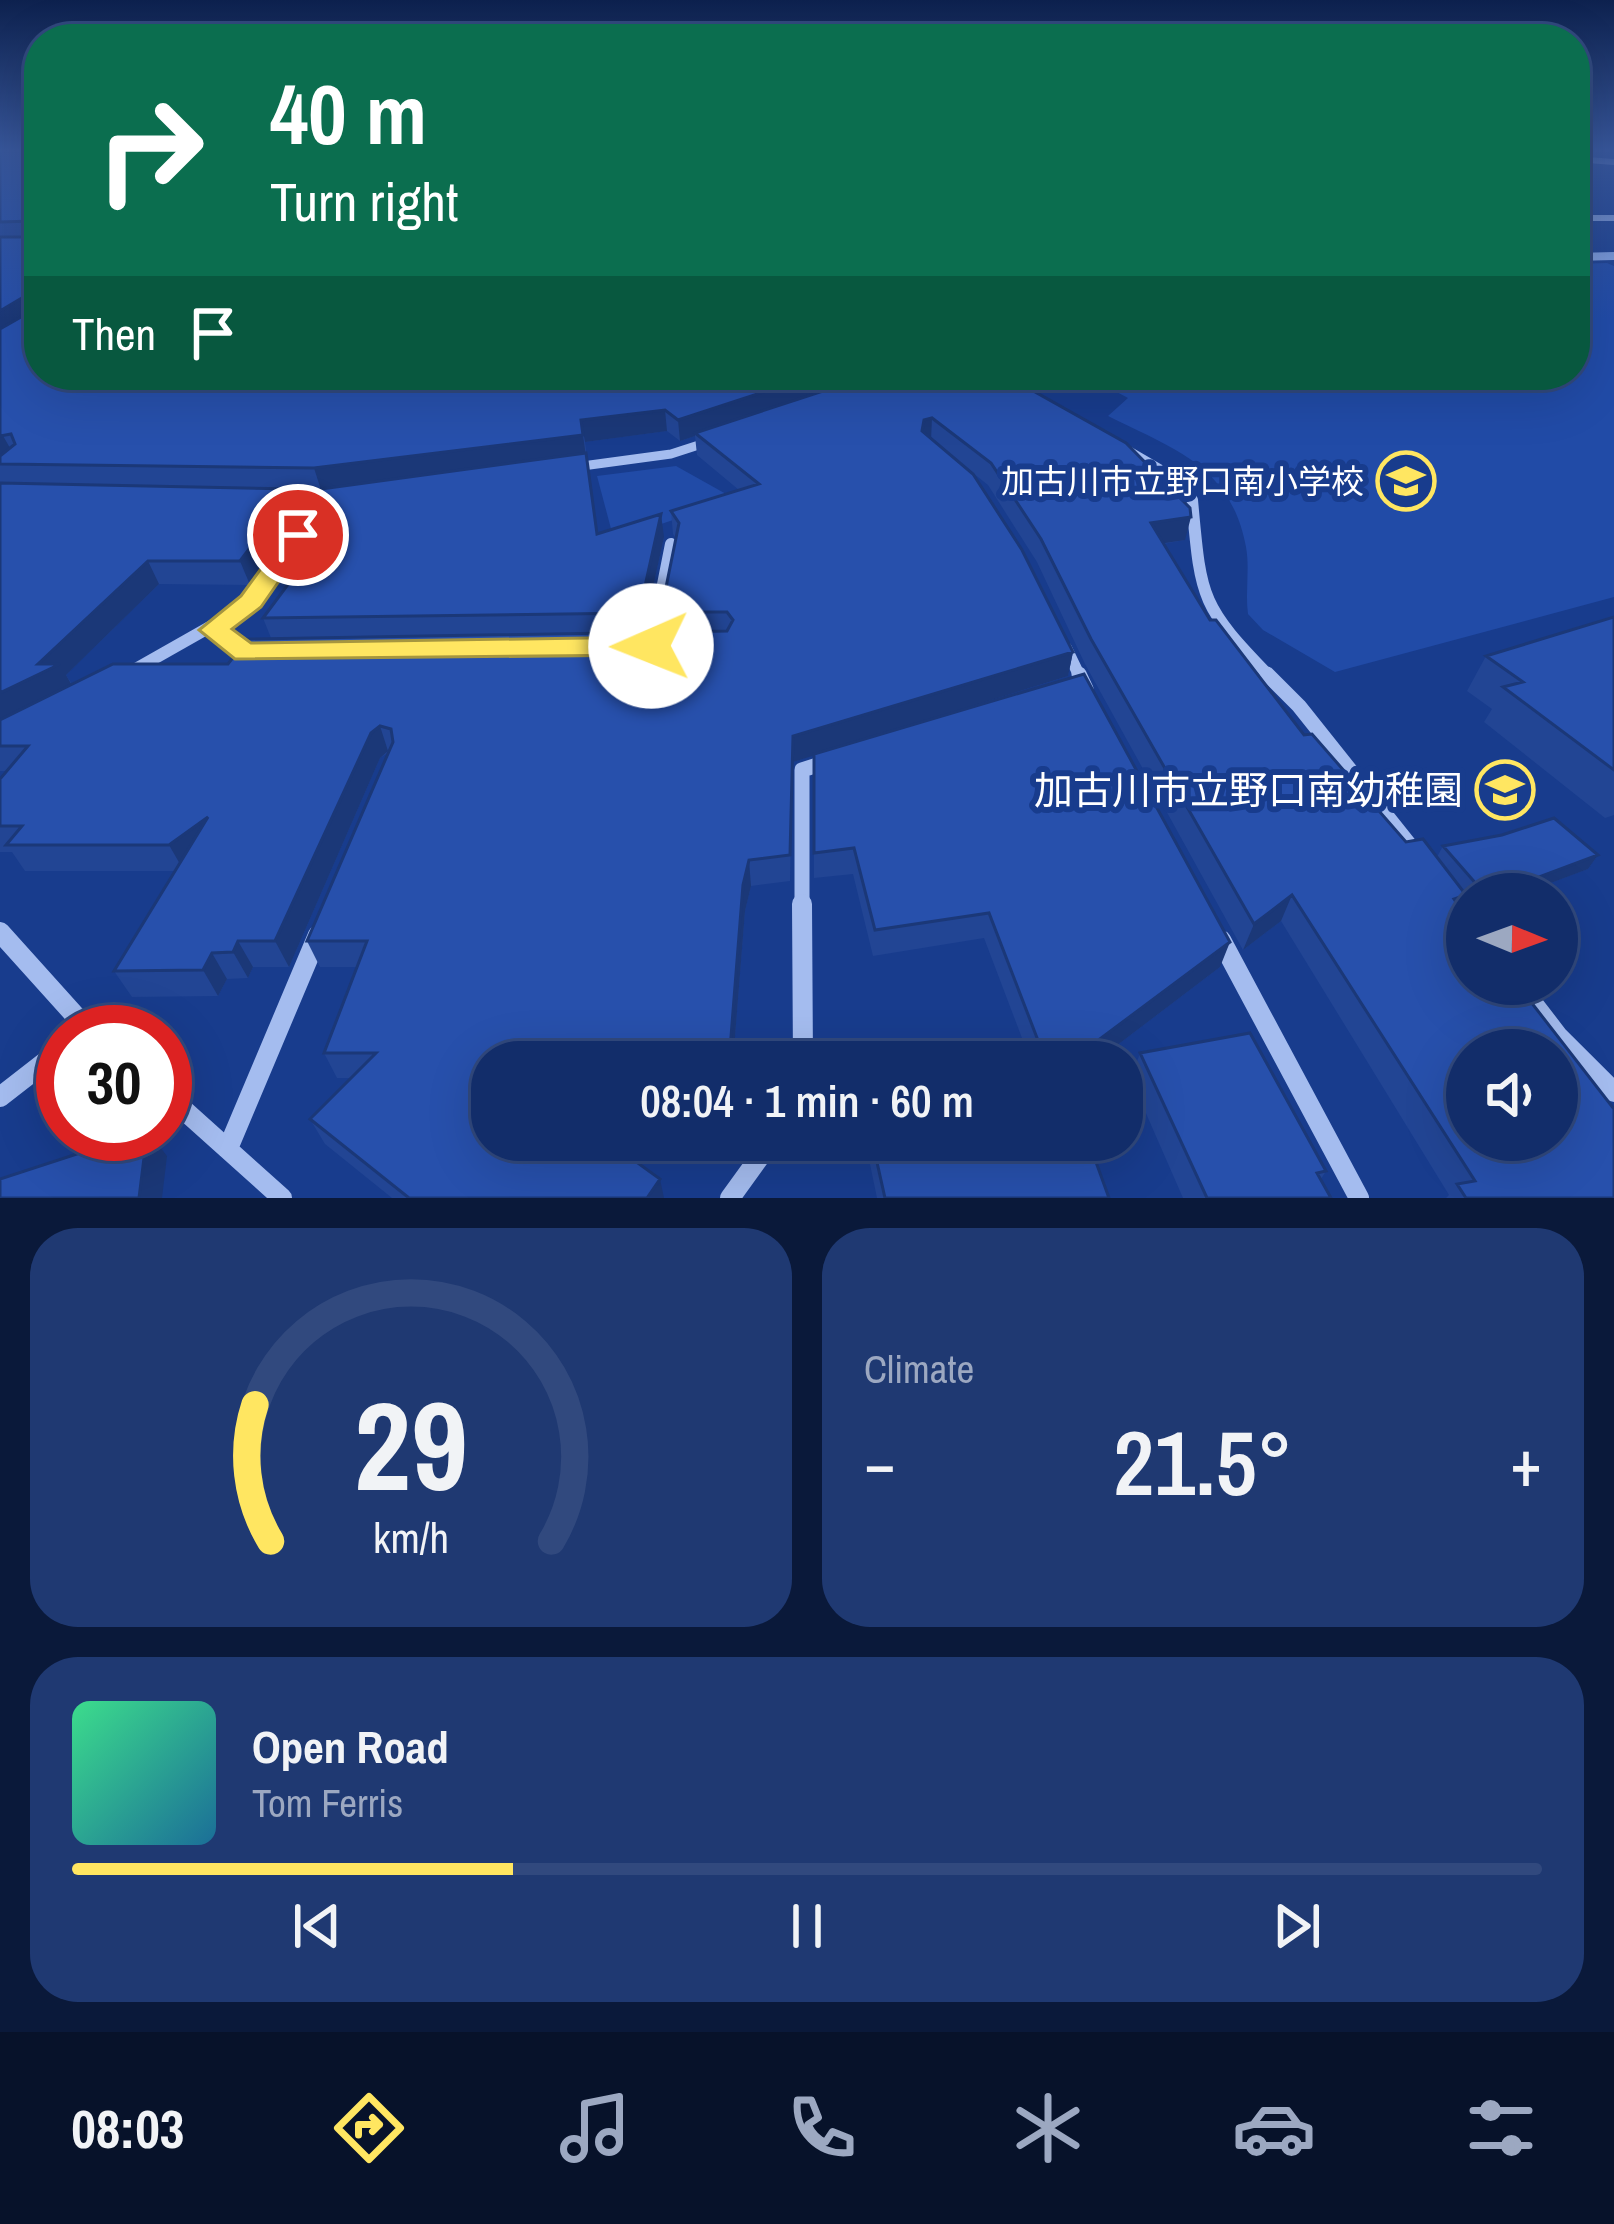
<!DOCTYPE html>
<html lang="en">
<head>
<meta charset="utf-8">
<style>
	body { margin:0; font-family:"Archivo Narrow","Noto Sans JP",sans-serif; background:#1f3972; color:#f1f3f6; height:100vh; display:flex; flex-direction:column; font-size:45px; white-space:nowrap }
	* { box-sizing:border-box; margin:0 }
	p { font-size:39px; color:#9ca8c1 }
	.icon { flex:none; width:66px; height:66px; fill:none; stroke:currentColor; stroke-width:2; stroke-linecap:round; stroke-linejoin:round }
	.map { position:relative; height:1198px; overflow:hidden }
	.details { display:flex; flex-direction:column; gap:30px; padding:30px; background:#0a193a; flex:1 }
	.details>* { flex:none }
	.banner { position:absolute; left:24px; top:24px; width:1566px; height:366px; border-radius:48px; box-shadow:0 12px 48px #0002,0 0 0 3px #31497e; background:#0b6e4f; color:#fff; overflow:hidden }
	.needle { width:78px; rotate:91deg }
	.controls { position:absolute; left:1446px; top:873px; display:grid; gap:24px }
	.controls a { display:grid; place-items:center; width:132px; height:132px; border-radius:50%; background:#122d6a; box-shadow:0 12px 48px #0002,0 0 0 3px #31497e; font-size:60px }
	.speed { position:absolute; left:36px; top:1005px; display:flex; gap:24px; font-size:60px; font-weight:700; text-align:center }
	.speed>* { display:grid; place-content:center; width:156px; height:156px; border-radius:50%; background:#122d6a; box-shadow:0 12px 48px #0002,0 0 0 3px #31497e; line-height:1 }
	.speed .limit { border:18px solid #d22; background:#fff; color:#111 }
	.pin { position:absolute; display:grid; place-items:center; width:102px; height:102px; color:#fff; margin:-51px; border:6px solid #fff; border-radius:50%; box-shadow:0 3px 12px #0007 }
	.me { position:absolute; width:132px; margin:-66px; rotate:269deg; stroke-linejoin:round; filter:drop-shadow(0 0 9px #0008) }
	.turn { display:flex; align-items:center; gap:42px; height:252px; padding:0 48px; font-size:54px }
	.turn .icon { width:156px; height:156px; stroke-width:2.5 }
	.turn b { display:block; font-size:84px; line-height:102px }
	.then { display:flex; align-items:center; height:114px; padding:0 48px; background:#0003; gap:24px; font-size:45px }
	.big { font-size:90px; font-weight:600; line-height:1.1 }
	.details .card { flex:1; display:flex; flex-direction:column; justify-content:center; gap:18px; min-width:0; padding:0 42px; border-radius:48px; background:#1f3972 }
	.details .dial { align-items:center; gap:0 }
	.dial svg { height:312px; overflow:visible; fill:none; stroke:#31497e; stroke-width:7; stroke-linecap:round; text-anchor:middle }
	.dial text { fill:#f1f3f6; stroke:none }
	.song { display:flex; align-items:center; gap:36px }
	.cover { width:144px; height:144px; border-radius:18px; background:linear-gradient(135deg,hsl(150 70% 55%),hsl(200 70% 35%)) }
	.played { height:12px; border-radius:6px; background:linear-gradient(90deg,#ffe661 30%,#31497e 30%) }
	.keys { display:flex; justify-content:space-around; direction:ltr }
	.heat { display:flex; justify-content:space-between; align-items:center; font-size:66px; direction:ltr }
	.details .tiles { flex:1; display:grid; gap:30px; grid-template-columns:1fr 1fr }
	.card:last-child { grid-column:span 2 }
	.trip { position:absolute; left:471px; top:1041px; width:672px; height:120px; border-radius:48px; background:#122d6a; box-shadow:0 12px 48px #0002,0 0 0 3px #31497e; font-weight:600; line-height:120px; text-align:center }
	.dock { display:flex; height:192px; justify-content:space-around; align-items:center; background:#07122a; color:#9ca8c1 }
	.dock .icon { width:84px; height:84px }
	.dock .current { color:#ffe661 }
	.dock b { font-size:54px; color:#f1f3f6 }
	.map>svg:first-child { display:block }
	.green { fill:#214ba7 }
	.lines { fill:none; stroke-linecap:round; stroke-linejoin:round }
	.stream { fill:#96b4f1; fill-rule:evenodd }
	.street-far4 { stroke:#a4bcef; stroke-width:6 }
	.street-far3 { stroke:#a4bcef; stroke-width:9 }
	.street-far2 { stroke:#a4bcef; stroke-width:12 }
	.street-far1 { stroke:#a4bcef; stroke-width:15 }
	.street { stroke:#a4bcef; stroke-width:20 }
	.wall { fill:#224594; fill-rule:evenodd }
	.shaded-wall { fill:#1b3878 }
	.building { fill:#2750ac; stroke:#1b3878; stroke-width:3; fill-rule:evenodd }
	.route { fill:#ffe661; stroke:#a6963f; stroke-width:3 }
	.labels { text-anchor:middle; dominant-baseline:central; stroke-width:12; stroke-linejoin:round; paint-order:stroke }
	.poi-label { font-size:33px; fill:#fff; stroke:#183c8d; text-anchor:end }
	.near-poi-label { font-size:39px; fill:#fff; stroke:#183c8d; text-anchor:end }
</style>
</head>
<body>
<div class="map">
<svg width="1614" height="1198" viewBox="0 0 1614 1198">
	<rect width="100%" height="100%" fill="#183c8d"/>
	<path class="green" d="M 1607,263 L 1614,266 L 1614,597 L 1335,672 L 1263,630 L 1248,614 C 1245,592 1250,569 1246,547 C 1231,466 1174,449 1108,416 L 1128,398 L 1085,375 L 1575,375 L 1575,264 Z
		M 676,466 L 735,499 L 614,540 L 597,476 Z"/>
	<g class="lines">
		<path class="stream" d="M 1614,252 L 1614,260 L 1575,261 L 1575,253 Z"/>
		<path class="street-far4" d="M 1575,159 L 1614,162
			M 1575,218 L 1614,218"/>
		<path class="street-far3" d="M 1129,451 L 1172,476 L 1188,495
			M 575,467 L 671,454 L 708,442"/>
		<path class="street-far2" d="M 1186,492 L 1192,500 C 1201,599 1200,605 1270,677
			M 213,630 L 252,653
			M 651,645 L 671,544
			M 1066,648 L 1080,677
			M 134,670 L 231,615 L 279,563"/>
		<path class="street-far1" d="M 1079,674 L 1086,689
			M 1267,674 L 1299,706 L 1417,854
			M 802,907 L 802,770 L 830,761"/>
		<path class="street" d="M 802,904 L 803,1062
			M 0,932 L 90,1032
			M 1221,940 L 1359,1198
			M 1518,984 L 1558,1036 L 1614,1092
			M 165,1093 L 282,1198
			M 0,1097 L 63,1048
			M 229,1146 L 318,935
			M 730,1198 L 772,1140"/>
	</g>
	<path class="wall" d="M 0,151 L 39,151 L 39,375 L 1048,375 L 1023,385 L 1185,540 L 1163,544 L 1210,620 L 1304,735 L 1406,842 L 1437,857 L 1443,846 L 1598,855 L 1588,869 L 1521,894 L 1467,894 L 1467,897 L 1466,895 L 1459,907 L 1614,1198 L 1446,1198 L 1449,1195 L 1281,921 L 1243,950 L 1085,664 L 1037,562 L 988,485 L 959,462 L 1073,652 L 1068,676 L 937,717 L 1220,967 L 1095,1062 L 935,1062 L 1025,1046 L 984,938 L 873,956 L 853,874 L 814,878 L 814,755 L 793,762 L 790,881 L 751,886 L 745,911 L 733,1062 L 492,1062 L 664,1198 L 392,1198 L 325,1144 L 310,1119 L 351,1078 L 337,1078 L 324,1053 L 357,967 L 320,967 L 307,941 L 389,752 L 380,758 L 289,967 L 253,967 L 248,978 L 227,979 L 218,996 L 132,997 L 114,971 L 175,871 L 25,871 L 12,852 L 0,852 L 0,779 L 6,771 L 0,771 ZM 667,431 L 680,441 L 695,436 L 697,455 L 739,490 L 671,511 L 673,534 L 676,539 L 661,612 L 663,632 L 643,632 L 664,537 L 597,534 L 585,442 ZM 295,490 L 319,490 L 267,562 L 275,585 L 287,586 L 263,618 L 271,638 L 228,664 L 72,684 L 66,675 L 159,584 L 250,585 L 302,511 Z
		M 1614,617 L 1614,815 L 1605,818 L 1484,722 L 1492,709 L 1467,691 L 1486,656 Z
		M 1140,1053 L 1326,1171 L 1321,1179 L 1331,1198 L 1183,1198 L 1131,1079 Z
		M 865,1140 L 1088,1140 L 1109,1198 L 877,1198 Z"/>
	<path class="shaded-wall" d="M 27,295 L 36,313 L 0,335 L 0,311 Z
		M 815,375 L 874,375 L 695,433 L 695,436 L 680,441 L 678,420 Z
		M 1024,375 L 1048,375 L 1023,385 Z
		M 665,410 L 667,431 L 585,442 L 581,420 Z
		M 932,418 L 931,440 L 920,452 L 924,420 Z
		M 2,434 L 14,455 L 0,464 L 0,436 Z
		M 583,435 L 600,557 L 321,490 L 314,468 Z
		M 294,489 L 302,511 L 250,585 L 240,561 Z
		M 661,514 L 664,537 L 642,637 L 639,613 Z
		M 1191,517 L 1185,540 L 1145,546 L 1151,523 Z
		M 148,561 L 159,584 L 66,675 L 74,689 L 0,727 L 0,693 L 38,664 Z
		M 1073,652 L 1068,676 L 793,762 L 790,881 L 793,736 Z
		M 380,726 L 388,751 L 380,758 L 289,967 L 275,941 L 371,733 Z
		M 208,817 L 184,871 L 169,845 Z
		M 1598,855 L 1588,869 L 1521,894 L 1493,894 Z
		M 749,860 L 751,886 L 745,911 L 733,1062 L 729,1062 L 743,885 Z
		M 1292,895 L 1281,921 L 1243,950 L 1254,924 Z
		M 238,941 L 253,967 L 248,978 L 233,952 Z
		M 1230,942 L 1220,967 L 1095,1062 L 1069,1062 Z
		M 212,953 L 227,979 L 218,996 L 203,970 Z
		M 147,1134 L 150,1134 L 167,1156 L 162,1198 L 139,1198 Z
		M 660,1179 L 664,1198 L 647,1198 Z"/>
	<path class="building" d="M 0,151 L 39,151 L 39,227 L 33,221 L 0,222 Z
		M 39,229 L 39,375 L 815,375 L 678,420 L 665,410 L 581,420 L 583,435 L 314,468 L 0,464 L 0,456 L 15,444 L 11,434 L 0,436 L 0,329 L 35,309 L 38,300 L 27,295 L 0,311 L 0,237 L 33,237 Z
		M 872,375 L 1005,375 L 1126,443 L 1190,508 L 1191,517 L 1151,523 L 1210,620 L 1216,620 L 1304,735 L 1312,734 L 1406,842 L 1423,839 L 1466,895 L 1454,899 L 1467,918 L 1467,984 L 1517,984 L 1614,1109 L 1614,1198 L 1466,1198 L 1457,1184 L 1475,1181 L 1292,895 L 1254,924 L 1091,639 L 1041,539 L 991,463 L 932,418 L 924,420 L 922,431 L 973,474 L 1022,550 L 1073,652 L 793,736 L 790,855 L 749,860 L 743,885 L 729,1062 L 492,1062 L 492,1140 L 606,1140 L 660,1179 L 647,1198 L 409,1198 L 310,1119 L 376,1053 L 324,1053 L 367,941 L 307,941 L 393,742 L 391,729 L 380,726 L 371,733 L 275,941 L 238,941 L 233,952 L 212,953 L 203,970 L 114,971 L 208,817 L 169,845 L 6,845 L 22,826 L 0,826 L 0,779 L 28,746 L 0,746 L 0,720 L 113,664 L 228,664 L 247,639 L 727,631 L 733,620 L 727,612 L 661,612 L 679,523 L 671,511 L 759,484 L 695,433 ZM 1467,1050 L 1557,1050 L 1557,1140 L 1467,1140 Z
		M 586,453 L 597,534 L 661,514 L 639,613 L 263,618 L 304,563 L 267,562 L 321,489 Z
		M 0,483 L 294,489 L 240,561 L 148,561 L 38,664 L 60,664 L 0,693 Z
		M 1614,617 L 1614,770 L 1503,687 L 1523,682 L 1486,656 Z
		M 1084,674 L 1230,942 L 1069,1062 L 935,1062 L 1039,1043 L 989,913 L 875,930 L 854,848 L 814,853 L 814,754 Z
		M 1554,818 L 1598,855 L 1493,894 L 1485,894 L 1443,846 L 1502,835 Z
		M 1250,1033 L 1326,1171 L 1317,1173 L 1331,1198 L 1207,1198 L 1140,1053 Z
		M 138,1134 L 147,1134 L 139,1198 L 0,1198 L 0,1179 Z
		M 872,1140 L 1088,1140 L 1109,1198 L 885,1198 Z"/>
	<linearGradient id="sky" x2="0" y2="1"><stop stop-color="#0d214e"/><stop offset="0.47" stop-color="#37569a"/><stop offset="1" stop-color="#37569a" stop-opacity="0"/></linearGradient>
	<rect width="1614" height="319" fill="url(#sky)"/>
	<path class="route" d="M 298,527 L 311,535 L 261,607 L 232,629 L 251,643 L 651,637 L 665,646 L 651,655 L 235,659 L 199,630 L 241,596 L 290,529 Z"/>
	<defs>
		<g id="school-ring" transform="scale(3)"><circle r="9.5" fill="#183c8d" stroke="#ffe661" stroke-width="1.5"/><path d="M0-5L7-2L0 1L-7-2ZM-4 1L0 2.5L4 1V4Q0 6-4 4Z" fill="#ffe661"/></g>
	</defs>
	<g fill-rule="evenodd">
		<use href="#school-ring" x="1406" y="481"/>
		<use href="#school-ring" x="1505" y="790"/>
	</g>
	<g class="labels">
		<g class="poi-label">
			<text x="1364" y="481">加古川市立野口南小学校</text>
		</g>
		<g class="near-poi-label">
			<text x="1463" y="790">加古川市立野口南幼稚園</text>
		</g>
	</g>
</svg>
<div class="controls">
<a><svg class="needle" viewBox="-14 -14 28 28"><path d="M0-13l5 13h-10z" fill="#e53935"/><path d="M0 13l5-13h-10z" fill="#9ca8c1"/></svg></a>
<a><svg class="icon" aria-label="sound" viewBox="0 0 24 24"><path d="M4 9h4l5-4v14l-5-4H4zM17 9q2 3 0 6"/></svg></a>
</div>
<div class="speed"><div class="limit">30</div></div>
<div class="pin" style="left:298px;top:535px;background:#d93025"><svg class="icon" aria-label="arrive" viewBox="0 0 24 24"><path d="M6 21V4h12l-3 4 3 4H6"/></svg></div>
<svg class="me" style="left:651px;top:646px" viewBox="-20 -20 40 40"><circle r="19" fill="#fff"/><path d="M0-13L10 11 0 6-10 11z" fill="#ffe661"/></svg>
<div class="trip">08:04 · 1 min · 60 m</div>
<div class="banner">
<div class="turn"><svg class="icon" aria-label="right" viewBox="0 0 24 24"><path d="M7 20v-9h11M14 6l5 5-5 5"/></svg><div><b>40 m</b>Turn right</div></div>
<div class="then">Then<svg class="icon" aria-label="arrive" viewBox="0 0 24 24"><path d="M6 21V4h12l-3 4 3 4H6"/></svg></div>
</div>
</div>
<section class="details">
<div class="tiles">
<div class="card dial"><svg viewBox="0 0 100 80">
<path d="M14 69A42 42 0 1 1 86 69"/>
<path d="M14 69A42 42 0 0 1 10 34" stroke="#ffe661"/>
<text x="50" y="56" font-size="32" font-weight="700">29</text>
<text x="50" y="72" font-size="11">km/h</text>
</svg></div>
<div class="card"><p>Climate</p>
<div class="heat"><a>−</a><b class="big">21.5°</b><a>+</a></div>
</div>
<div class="card">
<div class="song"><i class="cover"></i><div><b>Open Road</b><p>Tom Ferris</p></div></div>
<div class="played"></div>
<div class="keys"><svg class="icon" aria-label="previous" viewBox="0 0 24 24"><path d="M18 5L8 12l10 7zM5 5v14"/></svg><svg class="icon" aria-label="pause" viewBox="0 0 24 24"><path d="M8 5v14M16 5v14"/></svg><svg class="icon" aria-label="next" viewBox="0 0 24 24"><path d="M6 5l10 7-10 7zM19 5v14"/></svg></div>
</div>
</div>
</section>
<nav class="dock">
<b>08:03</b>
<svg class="icon current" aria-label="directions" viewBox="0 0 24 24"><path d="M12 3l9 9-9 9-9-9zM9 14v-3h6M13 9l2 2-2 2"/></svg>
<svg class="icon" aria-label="music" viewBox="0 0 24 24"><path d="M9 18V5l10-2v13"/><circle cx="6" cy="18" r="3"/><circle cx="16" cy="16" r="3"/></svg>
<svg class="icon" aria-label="phone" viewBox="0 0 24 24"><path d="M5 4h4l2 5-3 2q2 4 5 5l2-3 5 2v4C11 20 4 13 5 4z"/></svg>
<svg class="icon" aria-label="climate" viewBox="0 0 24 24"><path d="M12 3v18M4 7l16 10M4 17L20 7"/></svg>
<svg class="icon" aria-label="car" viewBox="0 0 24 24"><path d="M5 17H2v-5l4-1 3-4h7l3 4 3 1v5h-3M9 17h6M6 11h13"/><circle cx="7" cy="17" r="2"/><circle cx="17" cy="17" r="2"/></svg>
<svg class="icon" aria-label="filters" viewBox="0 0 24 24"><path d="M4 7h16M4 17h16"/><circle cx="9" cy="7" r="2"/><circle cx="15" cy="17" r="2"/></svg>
</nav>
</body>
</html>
